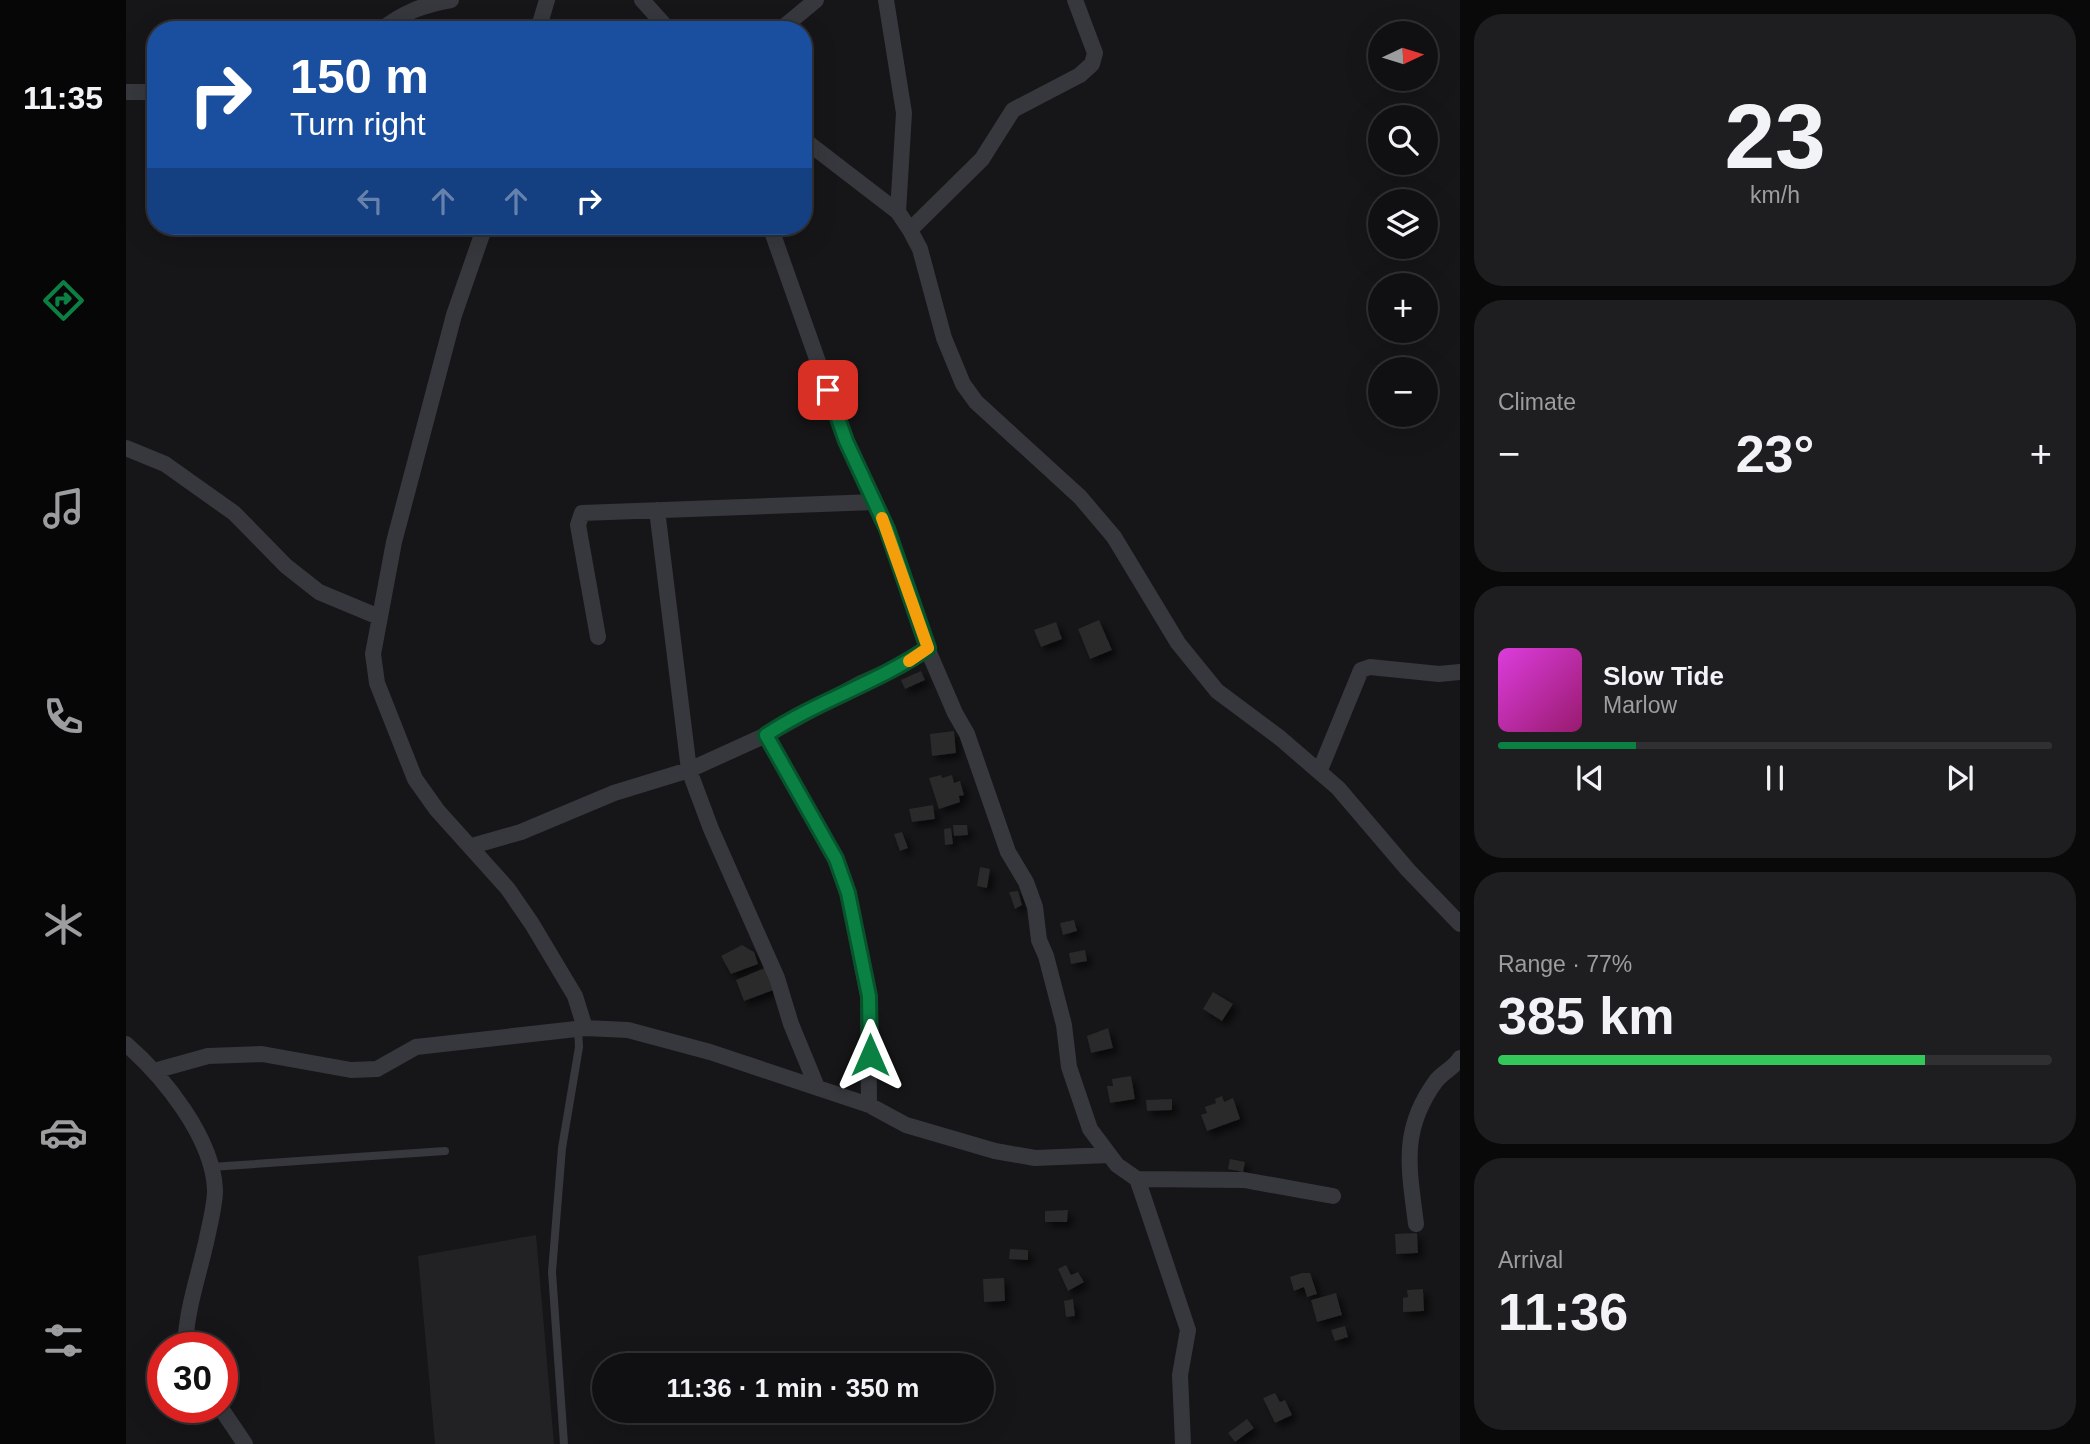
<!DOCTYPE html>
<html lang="en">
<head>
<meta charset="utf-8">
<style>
	body { margin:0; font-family:Helvetica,sans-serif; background:#1e1e20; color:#f1f3f6; height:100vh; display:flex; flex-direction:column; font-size:26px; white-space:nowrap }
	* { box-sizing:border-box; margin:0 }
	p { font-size:23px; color:#9c9d9f }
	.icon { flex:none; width:38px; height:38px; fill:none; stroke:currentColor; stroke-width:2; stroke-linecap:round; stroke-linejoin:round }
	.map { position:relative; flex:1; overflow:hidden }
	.sheet { display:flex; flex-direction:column; gap:14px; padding:14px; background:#09090a; width:630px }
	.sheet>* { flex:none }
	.hud { position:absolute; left:21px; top:21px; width:665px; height:214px; border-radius:28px; box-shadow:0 7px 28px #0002,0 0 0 2px #303032; background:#1a4fa0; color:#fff; overflow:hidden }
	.needle { width:46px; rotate:86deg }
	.tools { position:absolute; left:1242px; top:21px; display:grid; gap:14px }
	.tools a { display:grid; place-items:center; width:70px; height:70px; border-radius:50%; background:#101012; box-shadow:0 7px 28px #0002,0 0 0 2px #303032; font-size:35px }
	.speed { position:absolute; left:21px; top:1332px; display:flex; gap:14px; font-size:35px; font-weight:700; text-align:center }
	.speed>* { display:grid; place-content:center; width:91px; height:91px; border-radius:50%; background:#101012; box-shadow:0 7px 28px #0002,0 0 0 2px #303032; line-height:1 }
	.speed .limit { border:10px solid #d22; background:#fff; color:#111 }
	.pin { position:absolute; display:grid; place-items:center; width:60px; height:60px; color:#fff; margin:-30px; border-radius:14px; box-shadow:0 4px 10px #0006 }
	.me { position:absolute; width:77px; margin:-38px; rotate:0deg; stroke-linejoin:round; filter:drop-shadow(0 0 5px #0008) }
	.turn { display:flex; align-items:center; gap:24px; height:147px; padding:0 28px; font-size:32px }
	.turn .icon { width:91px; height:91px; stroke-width:2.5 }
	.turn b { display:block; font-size:49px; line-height:60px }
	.lanes { display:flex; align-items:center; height:66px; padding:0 28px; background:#0003; justify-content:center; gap:35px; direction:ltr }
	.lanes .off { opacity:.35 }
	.big { font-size:52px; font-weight:700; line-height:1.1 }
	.sheet .widget { flex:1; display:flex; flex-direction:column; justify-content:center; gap:10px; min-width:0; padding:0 24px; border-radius:28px; background:#1e1e20 }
	.sheet .dial { align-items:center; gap:0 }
	.dial b { font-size:91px; line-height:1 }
	.song { display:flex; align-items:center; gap:21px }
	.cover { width:84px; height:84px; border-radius:10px; background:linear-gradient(135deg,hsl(300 70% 55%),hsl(320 70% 35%)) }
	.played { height:7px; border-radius:4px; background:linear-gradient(90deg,#0b8043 25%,#303032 25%) }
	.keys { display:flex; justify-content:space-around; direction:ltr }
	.heat { display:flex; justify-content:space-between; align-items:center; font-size:38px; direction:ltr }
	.charge { height:10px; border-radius:5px; background:linear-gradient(90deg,#34c759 77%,#303032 0) }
	.trip { position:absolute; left:466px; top:1353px; width:402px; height:70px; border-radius:35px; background:#101012; box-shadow:0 7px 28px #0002,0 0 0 2px #303032; font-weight:700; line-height:70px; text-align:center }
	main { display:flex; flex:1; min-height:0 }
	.menu { display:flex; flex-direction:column; width:126px; justify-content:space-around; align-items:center; background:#060607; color:#9c9d9f }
	.menu .icon { width:49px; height:49px }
	.menu .active { color:#0b8043 }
	.menu b { font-size:32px; color:#f1f3f6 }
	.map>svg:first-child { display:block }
	.built { fill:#222225 }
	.building { fill:#29292c; filter:url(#shadow) }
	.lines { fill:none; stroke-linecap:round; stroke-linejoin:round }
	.lane { stroke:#37383d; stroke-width:8 }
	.street { stroke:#37383d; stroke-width:16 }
	.route-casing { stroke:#07532c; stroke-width:18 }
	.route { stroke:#0b8043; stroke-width:12 }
	.slow { stroke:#f59e0b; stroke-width:12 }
</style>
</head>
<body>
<main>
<nav class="menu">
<b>11:35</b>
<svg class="icon active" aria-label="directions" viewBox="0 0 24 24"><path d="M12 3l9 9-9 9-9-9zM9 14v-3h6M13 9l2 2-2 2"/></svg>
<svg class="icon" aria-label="music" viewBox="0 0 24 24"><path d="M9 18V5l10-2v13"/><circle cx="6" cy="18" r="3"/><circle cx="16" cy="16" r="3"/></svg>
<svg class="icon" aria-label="phone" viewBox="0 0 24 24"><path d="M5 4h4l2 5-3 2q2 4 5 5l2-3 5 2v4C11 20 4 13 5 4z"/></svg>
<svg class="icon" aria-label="climate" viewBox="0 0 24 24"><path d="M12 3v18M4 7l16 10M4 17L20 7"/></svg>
<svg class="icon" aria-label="car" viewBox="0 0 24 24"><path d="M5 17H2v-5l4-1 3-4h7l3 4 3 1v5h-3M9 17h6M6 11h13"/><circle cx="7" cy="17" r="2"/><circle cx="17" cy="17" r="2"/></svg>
<svg class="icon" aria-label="filters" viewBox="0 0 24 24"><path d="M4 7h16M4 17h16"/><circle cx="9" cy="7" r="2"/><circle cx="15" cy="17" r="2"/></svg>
</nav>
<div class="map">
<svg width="1334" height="1444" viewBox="0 0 1334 1444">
	<defs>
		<filter id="shadow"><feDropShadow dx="5" dy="5" stdDeviation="3.5" flood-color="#0009"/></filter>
	</defs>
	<rect width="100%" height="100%" fill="#161618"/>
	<path class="built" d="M 410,1235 L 428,1444 L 309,1444 L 292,1256 Z"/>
	<path class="building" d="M 973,620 L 986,650 L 964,659 L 952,629 Z
		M 930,622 L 936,639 L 915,647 L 908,630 Z
		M 795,671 L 799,680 L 779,689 L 775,680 Z
		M 828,731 L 830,753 L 806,756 L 804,734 Z
		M 815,775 L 816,778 L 826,775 L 828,783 L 834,781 L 838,795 L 833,796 L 834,802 L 813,809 L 803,778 Z
		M 807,805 L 809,819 L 786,822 L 783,809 Z
		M 827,825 L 841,825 L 842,835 L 828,836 Z
		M 825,828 L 827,844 L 819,845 L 818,829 Z
		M 776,832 L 782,848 L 774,851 L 768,834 Z
		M 854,867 L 864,869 L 861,888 L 851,886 Z
		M 892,891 L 896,905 L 889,909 L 883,892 Z
		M 948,920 L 951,931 L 937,935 L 934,923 Z
		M 616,945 L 628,952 L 632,964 L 605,974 L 595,956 Z
		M 959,950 L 961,961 L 945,964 L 943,953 Z
		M 641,967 L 650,989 L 618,1001 L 610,980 Z
		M 1087,992 L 1107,1004 L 1096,1021 L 1077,1009 Z
		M 982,1028 L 987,1048 L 965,1053 L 961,1036 Z
		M 1005,1076 L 1009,1099 L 984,1103 L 981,1086 L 987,1086 L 986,1079 Z
		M 1096,1096 L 1098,1102 L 1107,1098 L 1114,1119 L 1081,1131 L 1075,1115 L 1081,1113 L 1079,1107 L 1090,1103 L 1089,1099 Z
		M 1046,1099 L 1046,1110 L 1021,1111 L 1020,1100 Z
		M 1104,1159 L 1119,1162 L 1117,1172 L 1102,1169 Z
		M 942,1210 L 941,1222 L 919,1222 L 919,1211 Z
		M 1291,1233 L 1292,1253 L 1270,1254 L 1269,1234 Z
		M 884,1249 L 902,1250 L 902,1260 L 883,1259 Z
		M 940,1265 L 945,1275 L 952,1272 L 958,1282 L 942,1291 L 932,1269 Z
		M 1176,1273 L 1184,1273 L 1191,1294 L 1181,1297 L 1178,1287 L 1168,1291 L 1164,1277 Z
		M 878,1278 L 879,1301 L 858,1302 L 857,1279 Z
		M 1297,1289 L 1298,1311 L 1277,1312 L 1277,1298 L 1282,1297 L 1281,1290 Z
		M 1210,1293 L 1216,1315 L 1191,1322 L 1185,1300 Z
		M 947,1299 L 949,1316 L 940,1317 L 938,1301 Z
		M 1219,1326 L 1222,1337 L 1209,1341 L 1205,1330 Z
		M 1149,1393 L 1154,1402 L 1159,1400 L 1166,1415 L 1149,1423 L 1137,1398 Z
		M 1121,1419 L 1128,1428 L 1109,1442 L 1102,1433 Z"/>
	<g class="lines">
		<path class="lane" d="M 85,1167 L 319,1151
			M 438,1444 L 426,1272 L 436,1148 L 453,1047 L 452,1029"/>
		<path class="street" d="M 516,0 L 543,30
			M 760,0 L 778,113 L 772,212
			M 255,30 C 278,12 297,5 325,0
			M 412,30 L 421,0
			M 654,30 L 690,0
			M 0,92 L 30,92
			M 677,139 L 772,212 L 784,230 L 794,249 L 818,338 L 837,384 L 850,402 L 954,497 L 988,537 L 1052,643 L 1091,691 L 1154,738 L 1212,788 L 1282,870 L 1334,924
			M 359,226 L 328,315 L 268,542 L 247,654 L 251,683 L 289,779 L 311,810 L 382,889 L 406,924 L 449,996 L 459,1028 L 502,1030 L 584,1052 L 743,1105 L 780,1125 L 869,1151 L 909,1158 L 983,1155
			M 644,226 L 720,441 L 761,529 L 801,648 L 829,713 L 841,734 L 882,852 L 900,882 L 909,907 L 913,940 L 920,956 L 938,1025 L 943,1067 L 964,1129 L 991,1165 L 1011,1179 L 1016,1193 L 1062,1330 L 1054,1375 L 1057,1444
			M 784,230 L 856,159 L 887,110 L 954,75 L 966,64 L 969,53 L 949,0
			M 0,448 L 39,464 L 108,513 L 160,566 L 193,592 L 253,617
			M 531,510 L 563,770 L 585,829 L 651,978 L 665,1024 L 691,1087
			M 472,637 L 452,525 L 456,513 L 748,502
			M 640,735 L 710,859 L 722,893 L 742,996 L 743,1105
			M 1194,770 L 1235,670 L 1244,667 L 1313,674 L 1334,672
			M 346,846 L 395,832 L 488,793 L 563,770 L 640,735 L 735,683 L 776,665 L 801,648
			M 0,1044 C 38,1077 87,1138 89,1190 C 89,1205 84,1223 81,1238 C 73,1275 60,1310 59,1348
			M 28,1071 L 82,1056 L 136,1054 L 225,1070 L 251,1069 L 290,1047 L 459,1028
			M 1011,1179 L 1118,1180 L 1207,1196
			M 1290,1224 C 1283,1168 1274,1130 1310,1081 C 1317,1072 1328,1068 1334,1058
			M 94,1407 L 119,1444"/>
	</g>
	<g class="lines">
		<g class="route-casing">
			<path id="route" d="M 702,390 L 720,441 L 761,529 L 802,648 C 751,683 691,701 640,735 L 710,859 L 722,893 L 743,996 L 744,1055"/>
		</g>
		<use href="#route" class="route"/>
		<path class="slow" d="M 756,518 L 802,648 L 783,661"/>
	</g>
</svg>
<div class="tools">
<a><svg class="needle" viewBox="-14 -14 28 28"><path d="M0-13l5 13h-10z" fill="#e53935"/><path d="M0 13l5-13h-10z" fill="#9c9d9f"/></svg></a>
<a><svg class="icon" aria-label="search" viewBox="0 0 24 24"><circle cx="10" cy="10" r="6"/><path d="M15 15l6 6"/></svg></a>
<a><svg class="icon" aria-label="layers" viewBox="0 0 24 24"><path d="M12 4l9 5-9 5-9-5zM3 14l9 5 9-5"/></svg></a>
<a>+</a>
<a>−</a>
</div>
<div class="speed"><div class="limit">30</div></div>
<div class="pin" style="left:702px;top:390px;background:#d93025"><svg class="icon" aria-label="arrive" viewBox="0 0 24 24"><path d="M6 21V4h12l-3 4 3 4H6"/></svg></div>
<svg class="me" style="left:744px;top:1055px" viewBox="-20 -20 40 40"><path d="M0-17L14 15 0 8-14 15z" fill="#0b8043" stroke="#fff" stroke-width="4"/></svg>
<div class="trip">11:36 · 1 min · 350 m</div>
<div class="hud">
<div class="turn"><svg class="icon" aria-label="right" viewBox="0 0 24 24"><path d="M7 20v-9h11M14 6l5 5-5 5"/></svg><div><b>150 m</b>Turn right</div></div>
<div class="lanes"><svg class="icon off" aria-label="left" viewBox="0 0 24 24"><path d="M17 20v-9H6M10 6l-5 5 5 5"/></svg><svg class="icon off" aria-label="ahead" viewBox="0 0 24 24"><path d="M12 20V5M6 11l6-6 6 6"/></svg><svg class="icon off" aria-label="ahead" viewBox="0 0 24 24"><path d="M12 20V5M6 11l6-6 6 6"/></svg><svg class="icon" aria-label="right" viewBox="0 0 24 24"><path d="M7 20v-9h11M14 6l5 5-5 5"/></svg></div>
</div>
</div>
<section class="sheet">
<div class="widget dial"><b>23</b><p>km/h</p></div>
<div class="widget"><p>Climate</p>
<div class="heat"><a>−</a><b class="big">23°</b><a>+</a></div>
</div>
<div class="widget">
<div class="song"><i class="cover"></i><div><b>Slow Tide</b><p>Marlow</p></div></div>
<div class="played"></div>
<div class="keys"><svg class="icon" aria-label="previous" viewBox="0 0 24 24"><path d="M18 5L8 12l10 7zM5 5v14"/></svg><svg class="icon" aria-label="pause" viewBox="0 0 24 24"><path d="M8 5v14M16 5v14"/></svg><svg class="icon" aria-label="next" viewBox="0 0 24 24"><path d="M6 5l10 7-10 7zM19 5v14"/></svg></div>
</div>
<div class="widget"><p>Range · 77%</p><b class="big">385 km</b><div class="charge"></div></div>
<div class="widget"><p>Arrival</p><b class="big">11:36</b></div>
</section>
</main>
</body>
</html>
